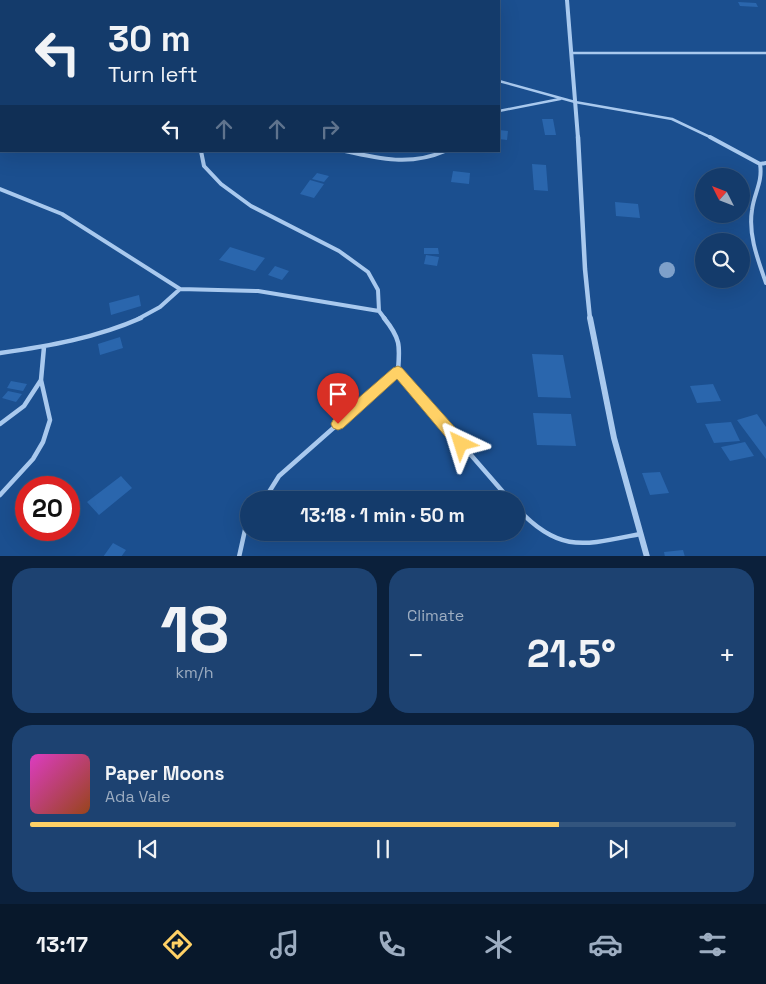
<!DOCTYPE html>
<html lang="en">
<head>
<meta charset="utf-8">
<style>
	body { margin:0; font-family:"Space Grotesk",sans-serif; background:#1d4271; color:#f1f3f6; height:100vh; display:flex; flex-direction:column; font-size:19px; white-space:nowrap }
	* { box-sizing:border-box; margin:0 }
	p { font-size:16px; color:#9dadc1 }
	.icon { flex:none; width:28px; height:28px; fill:none; stroke:currentColor; stroke-width:2; stroke-linecap:round; stroke-linejoin:round }
	.map { position:relative; height:556px; overflow:hidden }
	.sheet { display:flex; flex-direction:column; gap:12px; padding:12px; background:#0b203b; flex:1 }
	.sheet>* { flex:none }
	.banner { position:absolute; left:0px; top:0px; width:500px; height:152px; box-shadow:0 5px 20px #0002,0 0 0 1px #33557e; background:#143b6b; color:#f1f3f6; overflow:hidden }
	.needle { width:32px; rotate:312deg }
	.fabs { position:absolute; left:695px; top:168px; display:grid; gap:10px }
	.fabs a { display:grid; place-items:center; width:55px; height:55px; border-radius:50%; background:#143b6b; box-shadow:0 5px 20px #0002,0 0 0 1px #33557e; font-size:25px }
	.speed { position:absolute; left:15px; top:476px; display:flex; gap:10px; font-size:25px; font-weight:700; text-align:center }
	.speed>* { display:grid; place-content:center; width:65px; height:65px; border-radius:50%; background:#143b6b; box-shadow:0 5px 20px #0002,0 0 0 1px #33557e; line-height:1 }
	.speed .limit { border:8px solid #d22; background:#fff; color:#111 }
	.pin { position:absolute; display:grid; place-items:center; width:42px; height:42px; color:#fff; margin:-51px -21px; border-radius:50% 50% 50% 0; rotate:-45deg; box-shadow:0 0 5px #0007 }
	.pin .icon { rotate:45deg }
	.me { position:absolute; width:55px; margin:-28px; rotate:319deg; stroke-linejoin:round; filter:drop-shadow(0 0 4px #0008) }
	.turn { display:flex; align-items:center; gap:18px; height:105px; padding:0 25px; font-size:22px }
	.turn .icon { width:65px; height:65px; stroke-width:2.5 }
	.turn b { display:block; font-size:35px; line-height:42px }
	.lanes { display:flex; align-items:center; height:48px; padding:0 25px; background:#0003; justify-content:center; gap:25px; direction:ltr }
	.lanes .off { opacity:.35 }
	.big { font-size:38px; font-weight:700; line-height:1.1 }
	.sheet .widget { flex:1; display:flex; flex-direction:column; justify-content:center; gap:8px; min-width:0; padding:0 18px; border-radius:20px; background:#1d4271 }
	.sheet .dial { align-items:center; gap:0 }
	.dial b { font-size:65px; line-height:1 }
	.song { display:flex; align-items:center; gap:15px }
	.cover { width:60px; height:60px; border-radius:8px; background:linear-gradient(135deg,hsl(310 70% 55%),hsl(20 70% 35%)) }
	.played { height:5px; border-radius:2px; background:linear-gradient(90deg,#ffd166 75%,#33557e 75%) }
	.keys { display:flex; justify-content:space-around; direction:ltr }
	.heat { display:flex; justify-content:space-between; align-items:center; font-size:28px; direction:ltr }
	.sheet .tiles { flex:1; display:grid; gap:12px; grid-template-columns:1fr 1fr }
	.widget:last-child { grid-column:span 2 }
	.trip { position:absolute; left:240px; top:491px; width:285px; height:50px; border-radius:25px; background:#143b6b; box-shadow:0 5px 20px #0002,0 0 0 1px #33557e; font-weight:700; line-height:50px; text-align:center }
	.tabs { display:flex; height:80px; justify-content:space-around; align-items:center; background:#08182b; color:#9dadc1 }
	.tabs .icon { width:35px; height:35px }
	.tabs .on { color:#ffd166 }
	.tabs b { font-size:22px; color:#f1f3f6 }
	.map>svg:first-child { display:block }
	.building { fill:#2a66ad }
	.lines { fill:none; stroke-linecap:round; stroke-linejoin:round }
	.lane-far2 { stroke:#a9c9ee; stroke-width:2.5 }
	.lane-far1 { stroke:#a9c9ee; stroke-width:4 }
	.lane { stroke:#a9c9ee; stroke-width:4.5 }
	.street-far2 { stroke:#a9c9ee; stroke-width:4 }
	.street-far1 { stroke:#a9c9ee; stroke-width:4.5 }
	.street { stroke:#a9c9ee; stroke-width:6 }
	.tree { fill:#7ea0ca }
	.route { fill:#ffd166; stroke:#a68842 }
</style>
</head>
<body>
<div class="map">
<svg width="766" height="557" viewBox="0 0 766 557">
	<rect width="100%" height="100%" fill="#1b4f8f"/>
	<path class="building" d="M 738,2 L 756,3 L 758,7 L 740,6 Z
		M 542,119 L 553,119 L 556,135 L 545,135 Z
		M 499,130 L 508,131 L 507,140 L 499,139 Z
		M 532,164 L 546,165 L 548,191 L 534,190 Z
		M 453,171 L 470,173 L 469,184 L 451,182 Z
		M 317,173 L 329,176 L 324,182 L 312,179 Z
		M 310,180 L 324,184 L 314,198 L 300,194 Z
		M 615,202 L 638,204 L 640,218 L 616,216 Z
		M 230,247 L 265,258 L 255,271 L 219,260 Z
		M 424,248 L 438,248 L 439,254 L 424,254 Z
		M 426,255 L 439,257 L 437,266 L 424,264 Z
		M 275,266 L 289,271 L 282,280 L 268,275 Z
		M 139,295 L 141,306 L 111,315 L 109,303 Z
		M 120,337 L 123,348 L 100,355 L 98,344 Z
		M 532,354 L 563,355 L 571,398 L 538,397 Z
		M 11,381 L 27,384 L 23,391 L 7,388 Z
		M 713,384 L 721,401 L 697,403 L 690,386 Z
		M 8,391 L 22,394 L 16,402 L 2,398 Z
		M 533,413 L 571,414 L 576,446 L 537,445 Z
		M 757,414 L 766,427 L 766,459 L 737,420 Z
		M 731,422 L 740,441 L 714,443 L 705,424 Z
		M 745,442 L 754,456 L 730,461 L 721,447 Z
		M 660,472 L 669,493 L 650,495 L 642,473 Z
		M 121,476 L 132,488 L 99,515 L 87,502 Z
		M 113,543 L 126,550 L 121,557 L 103,557 Z
		M 683,550 L 685,557 L 665,557 L 664,552 Z"/>
	<g class="lines">
		<path class="lane-far2" d="M 72,0 L 76,1
			M 573,53 L 766,53
			M 499,81 L 575,102 L 672,119 L 712,138
			M 499,111 L 560,99"/>
		<path class="lane-far1" d="M 710,137 L 760,164 L 766,163
			M 201,151 L 204,166 L 221,184 L 251,206 L 339,251 L 368,272 L 378,290 L 379,311 L 385,319
			M 345,151 C 380,159 411,166 445,151
			M 760,164 C 763,182 754,193 752,210 C 748,235 758,260 766,283
			M 0,189 L 62,214 L 180,289 L 258,291 L 379,311
			M 138,319 L 160,307 L 180,289"/>
		<path class="lane" d="M 0,353 C 49,346 96,338 141,318
			M 398,371 L 510,500
			M 0,424 L 24,406 L 41,380
			M 0,495 L 33,459 L 43,442 L 50,420 L 41,380 L 44,347
			M 264,500 L 279,476 L 398,371 C 400,346 401,339 384,318
			M 516,507 C 559,554 584,545 640,534
			M 239,557 L 245,530 L 249,524"/>
		<path class="street-far2" d="M 567,0 L 578,138"/>
		<path class="street-far1" d="M 578,137 L 585,269 L 590,319"/>
		<path class="street" d="M 590,318 L 614,438 L 647,557"/>
	</g>
	<circle class="tree" cx="667" cy="270" r="8"/>
	<path class="route" d="M 398,366 L 402,368 L 466,440 L 468,444 L 466,449 L 461,450 L 456,449 L 397,379 L 343,428 L 338,430 L 333,428 L 331,424 L 333,420 L 393,368 Z"/>
</svg>
<div class="fabs">
<a><svg class="needle" viewBox="-14 -14 28 28"><path d="M0-13l5 13h-10z" fill="#e53935"/><path d="M0 13l5-13h-10z" fill="#9dadc1"/></svg></a>
<a><svg class="icon" aria-label="search" viewBox="0 0 24 24"><circle cx="10" cy="10" r="6"/><path d="M15 15l6 6"/></svg></a>
</div>
<div class="speed"><div class="limit">20</div></div>
<div class="pin" style="left:338px;top:424px;background:#d93025"><svg class="icon" aria-label="arrive" viewBox="0 0 24 24"><path d="M6 21V4h12l-3 4 3 4H6"/></svg></div>
<svg class="me" style="left:461px;top:444px" viewBox="-20 -20 40 40"><path d="M0-17L14 15 0 8-14 15z" fill="#ffd166" stroke="#fff" stroke-width="4"/></svg>
<div class="trip">13:18 · 1 min · 50 m</div>
<div class="banner">
<div class="turn"><svg class="icon" aria-label="left" viewBox="0 0 24 24"><path d="M17 20v-9H6M10 6l-5 5 5 5"/></svg><div><b>30 m</b>Turn left</div></div>
<div class="lanes"><svg class="icon" aria-label="left" viewBox="0 0 24 24"><path d="M17 20v-9H6M10 6l-5 5 5 5"/></svg><svg class="icon off" aria-label="ahead" viewBox="0 0 24 24"><path d="M12 20V5M6 11l6-6 6 6"/></svg><svg class="icon off" aria-label="ahead" viewBox="0 0 24 24"><path d="M12 20V5M6 11l6-6 6 6"/></svg><svg class="icon off" aria-label="right" viewBox="0 0 24 24"><path d="M7 20v-9h11M14 6l5 5-5 5"/></svg></div>
</div>
</div>
<section class="sheet">
<div class="tiles">
<div class="widget dial"><b>18</b><p>km/h</p></div>
<div class="widget"><p>Climate</p>
<div class="heat"><a>−</a><b class="big">21.5°</b><a>+</a></div>
</div>
<div class="widget">
<div class="song"><i class="cover"></i><div><b>Paper Moons</b><p>Ada Vale</p></div></div>
<div class="played"></div>
<div class="keys"><svg class="icon" aria-label="previous" viewBox="0 0 24 24"><path d="M18 5L8 12l10 7zM5 5v14"/></svg><svg class="icon" aria-label="pause" viewBox="0 0 24 24"><path d="M8 5v14M16 5v14"/></svg><svg class="icon" aria-label="next" viewBox="0 0 24 24"><path d="M6 5l10 7-10 7zM19 5v14"/></svg></div>
</div>
</div>
</section>
<nav class="tabs">
<b>13:17</b>
<svg class="icon on" aria-label="directions" viewBox="0 0 24 24"><path d="M12 3l9 9-9 9-9-9zM9 14v-3h6M13 9l2 2-2 2"/></svg>
<svg class="icon" aria-label="music" viewBox="0 0 24 24"><path d="M9 18V5l10-2v13"/><circle cx="6" cy="18" r="3"/><circle cx="16" cy="16" r="3"/></svg>
<svg class="icon" aria-label="phone" viewBox="0 0 24 24"><path d="M5 4h4l2 5-3 2q2 4 5 5l2-3 5 2v4C11 20 4 13 5 4z"/></svg>
<svg class="icon" aria-label="climate" viewBox="0 0 24 24"><path d="M12 3v18M4 7l16 10M4 17L20 7"/></svg>
<svg class="icon" aria-label="car" viewBox="0 0 24 24"><path d="M5 17H2v-5l4-1 3-4h7l3 4 3 1v5h-3M9 17h6M6 11h13"/><circle cx="7" cy="17" r="2"/><circle cx="17" cy="17" r="2"/></svg>
<svg class="icon" aria-label="filters" viewBox="0 0 24 24"><path d="M4 7h16M4 17h16"/><circle cx="9" cy="7" r="2"/><circle cx="15" cy="17" r="2"/></svg>
</nav>
</body>
</html>
